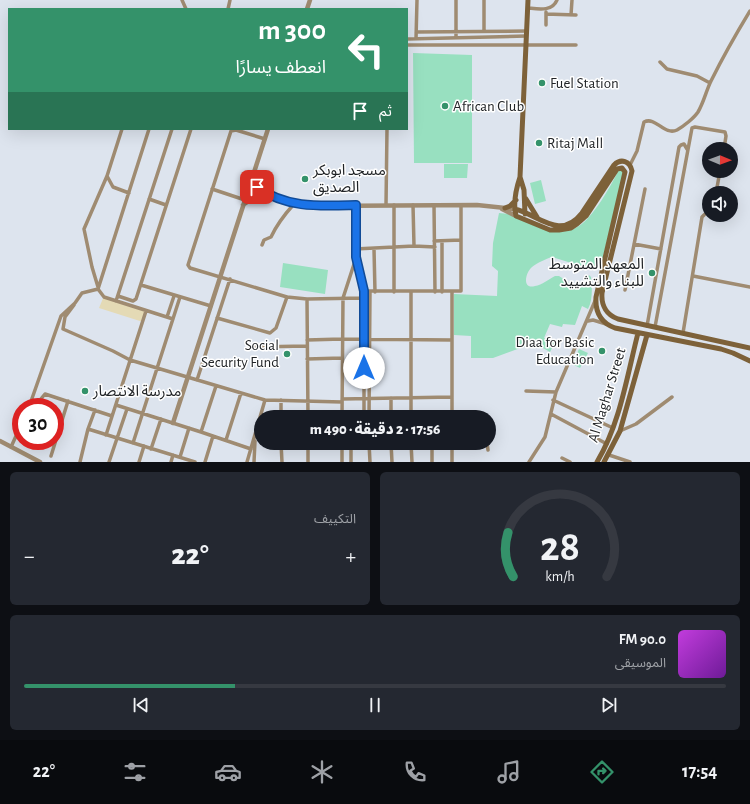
<!DOCTYPE html>
<html lang="ar">
<head>
<meta charset="utf-8">
<style>
	body { margin:0; font-family:"Alegreya Sans","Noto Sans Arabic",sans-serif; background:#242831; color:#f1f3f6; direction:rtl; height:100vh; display:flex; flex-direction:column; font-size:15px; white-space:nowrap }
	* { box-sizing:border-box; margin:0 }
	p { font-size:13px; color:#9ea1a6 }
	.icon { flex:none; width:22px; height:22px; fill:none; stroke:currentColor; stroke-width:2; stroke-linecap:round; stroke-linejoin:round }
	.map { position:relative; height:462px; overflow:hidden; direction:ltr }
	.drawer { display:flex; flex-direction:column; gap:10px; padding:10px; background:#0d0f14; flex:1 }
	.drawer>* { flex:none }
	.top-card { position:absolute; left:8px; top:8px; width:400px; height:122px; border-radius:0px; box-shadow:0 4px 16px #0002; direction:rtl; background:#34926a; color:#fff; overflow:hidden }
	.needle { width:26px; rotate:91deg }
	.buttons { position:absolute; left:702px; top:142px; display:grid; gap:8px }
	.buttons a { display:grid; place-items:center; width:36px; height:36px; border-radius:50%; background:#171b24; box-shadow:0 4px 16px #0002; font-size:20px }
	.speed { position:absolute; left:12px; top:398px; display:flex; gap:8px; font-size:20px; font-weight:700; text-align:center }
	.speed>* { display:grid; place-content:center; width:52px; height:52px; border-radius:50%; background:#171b24; box-shadow:0 4px 16px #0002; line-height:1 }
	.speed .limit { border:6px solid #d22; background:#fff; color:#111 }
	.pin { position:absolute; display:grid; place-items:center; width:34px; height:34px; color:#fff; margin:-17px; border-radius:8px; box-shadow:0 2px 6px #0006 }
	.me { position:absolute; width:44px; margin:-22px; rotate:0deg; stroke-linejoin:round; filter:drop-shadow(0 0 3px #0008) }
	.turn { display:flex; align-items:center; gap:14px; height:84px; padding:0 16px; font-size:18px }
	.turn .icon { width:52px; height:52px; stroke-width:2.5 }
	.turn b { display:block; font-size:28px; line-height:34px }
	.then { display:flex; align-items:center; height:38px; padding:0 16px; background:#0003; gap:8px; font-size:15px }
	.big { font-size:30px; font-weight:800; line-height:1.1 }
	.drawer .tile { flex:1; display:flex; flex-direction:column; justify-content:center; gap:6px; min-width:0; padding:0 14px; border-radius:6px; background:#242831 }
	.drawer .dial { align-items:center; gap:0 }
	.dial svg { height:104px; overflow:visible; fill:none; stroke:#363941; stroke-width:7; stroke-linecap:round; text-anchor:middle }
	.dial text { fill:#f1f3f6; stroke:none }
	.song { display:flex; align-items:center; gap:12px }
	.cover { width:48px; height:48px; border-radius:6px; background:linear-gradient(135deg,hsl(290 70% 55%),hsl(280 70% 35%)) }
	.played { height:4px; border-radius:2px; background:linear-gradient(90deg,#34926a 30%,#363941 30%) }
	.keys { display:flex; justify-content:space-around; direction:ltr }
	.heat { display:flex; justify-content:space-between; align-items:center; font-size:22px; direction:ltr }
	.drawer .tiles { flex:1; display:grid; gap:10px; grid-template-columns:1fr 1fr }
	.tile:last-child { grid-column:span 2 }
	.trip { position:absolute; left:254px; top:410px; width:242px; height:40px; border-radius:20px; background:#171b24; box-shadow:0 4px 16px #0002; font-weight:800; line-height:40px; text-align:center; direction:rtl }
	.dock { display:flex; height:64px; justify-content:space-around; align-items:center; background:#090b0e; color:#9ea1a6 }
	.dock .icon { width:28px; height:28px }
	.dock .selected { color:#34926a }
	.dock b { font-size:18px; color:#f1f3f6 }
	.map>svg:first-child { display:block }
	.green { fill:#98e0c0 }
	.sand { fill:#e4dab5 }
	.lines { fill:none; stroke-linecap:round; stroke-linejoin:round }
	.minor { stroke:#9f8b71; stroke-width:3.5 }
	.tertiary { stroke:#9f8b71; stroke-width:4.5 }
	.secondary { stroke:#7d6139; stroke-width:5 }
	.route-casing { stroke:#114b97; stroke-width:10 }
	.route { stroke:#1a73e8; stroke-width:7 }
	.poi-dot { fill:#34926a; stroke:#fff; stroke-width:1.5 }
	.labels { text-anchor:middle; dominant-baseline:central; stroke-width:3; stroke-linejoin:round; paint-order:stroke }
	.poi-label { font-size:15px; fill:#212427; stroke:#fff; text-anchor:start }
	.street-label { font-size:15px; fill:#212427; stroke:#fff }
</style>
</head>
<body>
<div class="map">
<svg width="750" height="462" viewBox="0 0 750 462">
	<rect width="100%" height="100%" fill="#dde4ee"/>
	<path class="green" d="M 413,53 L 472,55 L 472,163 L 414,163 Z
		M 444,164 L 468,164 L 467,178 L 444,178 Z
		M 619,169 L 624,172 L 601,265 L 598,268 L 593,269 L 589,267 L 581,266 L 552,257 C 546,259 537,263 532,267 C 525,273 522,290 535,286 C 542,285 549,279 555,276 L 559,276 L 579,289 L 581,285 L 586,283 L 589,275 L 591,277 C 592,287 593,300 588,309 L 582,306 L 575,325 L 563,324 L 562,327 L 550,324 L 544,338 L 555,342 L 550,352 L 534,343 L 493,358 L 471,358 L 471,336 L 454,335 L 454,294 L 497,296 L 498,271 L 492,266 L 493,243 L 499,213 L 509,214 L 558,232 C 566,231 573,230 579,226 C 592,219 613,183 619,169 Z
		M 541,180 L 546,201 L 535,204 L 530,183 Z
		M 283,263 L 328,270 L 325,294 L 280,287 Z
		M 579,349 L 588,353 L 580,368 L 572,364 Z"/>
	<path class="sand" d="M 104,296 L 146,309 L 143,322 L 99,308 Z"/>
	<g class="lines">
		<path class="minor" d="M 182,0 L 186,9
			M 528,8 C 538,9 552,12 557,0
			M 228,9 L 230,0
			M 546,14 L 576,15
			M 571,15 L 572,0
			M 546,25 L 546,12
			M 484,31 L 484,0
			M 416,32 L 527,31
			M 456,38 L 456,0
			M 407,39 L 526,36
			M 416,39 L 417,0
			M 407,45 L 576,45
			M 660,62 L 667,69 L 697,76 L 710,83
			M 149,129 L 98,289 L 104,297 L 173,319
			M 265,139 L 236,130 L 231,131 L 188,265 L 190,268 L 287,297 L 307,299
			M 630,165 L 637,151 L 644,122 C 656,116 664,136 677,130 C 684,126 694,118 698,112 C 704,102 706,91 711,81 C 723,57 736,34 750,11
			M 107,176 L 113,187 L 129,193
			M 212,189 L 245,200
			M 716,193 L 720,171
			M 149,199 L 166,205
			M 357,205 L 356,257 L 364,291 L 364,417
			M 386,205 L 387,129
			M 394,205 L 394,292
			M 413,205 L 414,246
			M 434,205 L 435,292
			M 434,241 L 461,240
			M 442,241 L 442,292
			M 634,244 L 661,249
			M 262,245 L 264,240 L 271,237 C 277,224 285,214 294,204
			M 355,249 L 414,246 L 435,247
			M 374,249 L 375,292
			M 693,276 L 750,287
			M 141,285 L 211,306
			M 98,287 L 92,267 L 84,229 L 107,176 L 122,129
			M 625,290 L 645,189
			M 364,291 L 461,291 L 461,205
			M 118,296 L 133,301 L 136,299 L 191,129
			M 116,301 L 172,129
			M 74,305 L 65,317 L 63,329 L 113,351 L 130,360 L 265,400 L 342,402
			M 167,317 L 174,296
			M 217,318 L 270,333 L 276,328 L 287,297
			M 588,321 L 593,320 L 606,324
			M 647,326 L 679,147 L 681,145 L 684,144 L 687,149
			M 655,327 L 692,128 L 695,127 L 725,132 L 726,136 L 724,149
			M 683,333 L 702,217 L 705,214 L 709,212
			M 307,340 L 342,339 L 452,340
			M 250,347 L 307,346
			M 307,359 L 342,358
			M 197,380 L 230,279
			M 526,391 L 556,392
			M 391,398 L 391,417
			M 342,399 L 452,397
			M 281,400 L 281,417
			M 553,400 L 613,428
			M 30,403 L 40,400 L 45,394 L 112,416
			M 116,405 L 201,432 L 251,449
			M 29,407 L 61,316 L 75,303 L 82,293 L 98,289
			M 551,414 L 607,444
			M 308,417 L 307,299 L 364,298
			M 342,417 L 343,298 L 356,258
			M 369,417 L 370,292
			M 411,417 L 411,292
			M 452,417 L 452,292
			M 88,429 L 195,462
			M 620,431 L 636,424 L 672,397
			M 201,432 L 216,386
			M 106,435 L 146,311
			M 226,440 L 241,393
			M 133,443 L 180,297
			M 281,443 L 282,462
			M 308,443 L 308,462
			M 351,443 L 351,462
			M 369,443 L 370,462
			M 391,443 L 392,462
			M 411,443 L 412,462
			M 487,443 L 488,450
			M 11,447 L 21,425
			M 151,449 L 161,419
			M 609,455 L 630,462
			M 51,456 L 68,401
			M 180,457 L 189,428
			M 562,458 L 570,462
			M 80,462 L 88,429 L 95,410
			M 109,462 L 127,409
			M 139,462 L 144,446
			M 171,462 L 173,455
			M 205,462 L 213,436
			M 247,462 L 265,400
			M 254,462 L 255,441
			M 342,462 L 342,443
			M 432,462 L 432,443
			M 452,462 L 452,443
			M 529,462 L 545,437 L 556,392 L 595,301"/>
		<path class="tertiary" d="M 307,9 L 310,0
			M 249,186 L 274,196
			M 248,190 C 259,195 267,197 278,199 C 291,201 302,205 315,206 L 477,205 L 515,209
			M 243,205 L 250,200 L 261,196
			M 502,209 L 516,216
			M 173,423 L 268,129
			M 0,441 L 40,462"/>
		<path class="secondary" d="M 528,0 L 520,177 C 516,189 513,204 516,216 L 550,230 L 559,230 L 571,228 L 577,224 L 586,216 L 617,169 L 622,168 L 625,172 L 596,297 C 595,312 601,323 615,328 L 721,349 L 733,353 L 750,361
			M 520,177 L 524,190 L 525,214
			M 526,199 L 537,217
			M 505,208 L 510,206 L 516,200
			M 515,209 C 539,215 560,241 582,213 L 614,165 C 621,158 630,161 632,171 L 602,293 C 601,306 607,315 618,319 L 750,348
			M 597,462 C 620,424 627,376 638,333
			M 604,462 L 620,431 L 647,335"/>
	</g>
	<g class="lines">
		<g class="route-casing">
			<path id="route" d="M 257,187 C 287,209 322,206 356,205 L 356,257 L 364,291 L 364,368"/>
		</g>
		<use href="#route" class="route"/>
	</g>
	<g class="poi-dot">
		<circle cx="542" cy="83" r="4"/>
		<circle cx="445" cy="106" r="4"/>
		<circle cx="539" cy="143" r="4"/>
		<circle cx="305" cy="179" r="4"/>
		<circle cx="652" cy="273" r="4"/>
		<circle cx="602" cy="351" r="4"/>
		<circle cx="287" cy="354" r="4"/>
		<circle cx="85" cy="391" r="4"/>
	</g>
	<g class="labels">
		<g class="poi-label">
			<text x="550" y="83">Fuel Station</text>
			<text x="453" y="106">African Club</text>
			<text x="547" y="143">Ritaj Mall</text>
			<text x="313" y="170">مسجد ابوبكر<tspan x="313" dy="17">الصديق</tspan></text>
			<text x="644" y="264" text-anchor="end">المعهد المتوسط<tspan x="644" dy="17">للبناء والتشييد</tspan></text>
			<text x="594" y="342" text-anchor="end">Diaa for Basic<tspan x="594" dy="17">Education</tspan></text>
			<text x="279" y="345" text-anchor="end">Social<tspan x="279" dy="17">Security Fund</tspan></text>
			<text x="93" y="391">مدرسة الانتصار</text>
		</g>
		<g class="street-label">
			<text transform="translate(607 395) rotate(-73)">Al Maghar Street</text>
		</g>
	</g>
</svg>
<div class="buttons">
<a><svg class="needle" viewBox="-14 -14 28 28"><path d="M0-13l5 13h-10z" fill="#e53935"/><path d="M0 13l5-13h-10z" fill="#9ea1a6"/></svg></a>
<a><svg class="icon" aria-label="sound" viewBox="0 0 24 24"><path d="M4 9h4l5-4v14l-5-4H4zM17 9q2 3 0 6"/></svg></a>
</div>
<div class="speed"><div class="limit">30</div></div>
<div class="pin" style="left:257px;top:187px;background:#d93025"><svg class="icon" aria-label="arrive" viewBox="0 0 24 24"><path d="M6 21V4h12l-3 4 3 4H6"/></svg></div>
<svg class="me" style="left:364px;top:368px" viewBox="-20 -20 40 40"><circle r="19" fill="#fff"/><path d="M0-13L10 11 0 6-10 11z" fill="#1a73e8"/></svg>
<div class="trip">17:56 · 2 دقيقة · 490 m</div>
<div class="top-card">
<div class="turn"><svg class="icon" aria-label="left" viewBox="0 0 24 24"><path d="M17 20v-9H6M10 6l-5 5 5 5"/></svg><div><b>300 m</b>انعطف يسارًا</div></div>
<div class="then">ثم<svg class="icon" aria-label="arrive" viewBox="0 0 24 24"><path d="M6 21V4h12l-3 4 3 4H6"/></svg></div>
</div>
</div>
<section class="drawer">
<div class="tiles">
<div class="tile dial"><svg viewBox="0 0 100 80">
<path d="M14 69A42 42 0 1 1 86 69"/>
<path d="M14 69A42 42 0 0 1 10 35" stroke="#34926a"/>
<text x="50" y="56" font-size="32" font-weight="700">28</text>
<text x="50" y="72" font-size="11">km/h</text>
</svg></div>
<div class="tile"><p>التكييف</p>
<div class="heat"><a>−</a><b class="big">22°</b><a>+</a></div>
</div>
<div class="tile">
<div class="song"><i class="cover"></i><div><b>90.0 FM</b><p>الموسيقى</p></div></div>
<div class="played"></div>
<div class="keys"><svg class="icon" aria-label="previous" viewBox="0 0 24 24"><path d="M18 5L8 12l10 7zM5 5v14"/></svg><svg class="icon" aria-label="pause" viewBox="0 0 24 24"><path d="M8 5v14M16 5v14"/></svg><svg class="icon" aria-label="next" viewBox="0 0 24 24"><path d="M6 5l10 7-10 7zM19 5v14"/></svg></div>
</div>
</div>
</section>
<nav class="dock">
<b>17:54</b>
<svg class="icon selected" aria-label="directions" viewBox="0 0 24 24"><path d="M12 3l9 9-9 9-9-9zM9 14v-3h6M13 9l2 2-2 2"/></svg>
<svg class="icon" aria-label="music" viewBox="0 0 24 24"><path d="M9 18V5l10-2v13"/><circle cx="6" cy="18" r="3"/><circle cx="16" cy="16" r="3"/></svg>
<svg class="icon" aria-label="phone" viewBox="0 0 24 24"><path d="M5 4h4l2 5-3 2q2 4 5 5l2-3 5 2v4C11 20 4 13 5 4z"/></svg>
<svg class="icon" aria-label="climate" viewBox="0 0 24 24"><path d="M12 3v18M4 7l16 10M4 17L20 7"/></svg>
<svg class="icon" aria-label="car" viewBox="0 0 24 24"><path d="M5 17H2v-5l4-1 3-4h7l3 4 3 1v5h-3M9 17h6M6 11h13"/><circle cx="7" cy="17" r="2"/><circle cx="17" cy="17" r="2"/></svg>
<svg class="icon" aria-label="filters" viewBox="0 0 24 24"><path d="M4 7h16M4 17h16"/><circle cx="9" cy="7" r="2"/><circle cx="15" cy="17" r="2"/></svg>
<b>22°</b>
</nav>
</body>
</html>
